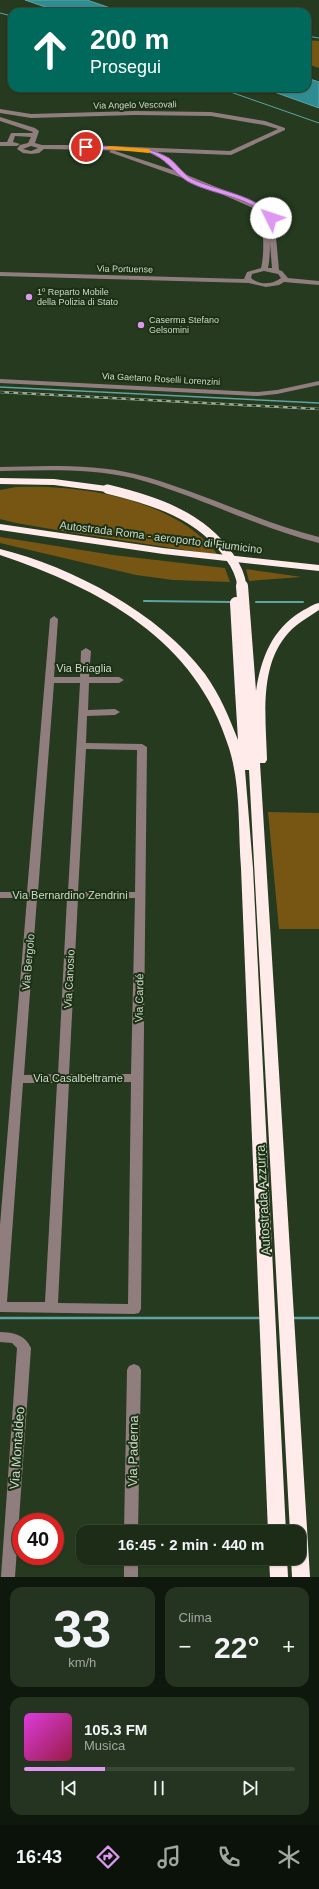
<!DOCTYPE html>
<html lang="it">
<head>
<meta charset="utf-8">
<style>
	body { margin:0; font-family:Arial,sans-serif; background:#253420; color:#f1f3f6; height:100vh; display:flex; flex-direction:column; font-size:15px; white-space:nowrap }
	* { box-sizing:border-box; margin:0 }
	p { font-size:13px; color:#a0a7a1 }
	.icon { flex:none; width:22px; height:22px; fill:none; stroke:currentColor; stroke-width:2; stroke-linecap:round; stroke-linejoin:round }
	.map { position:relative; height:1577px; overflow:hidden }
	.sheet { display:flex; flex-direction:column; gap:10px; padding:10px; background:#0f180d; flex:1 }
	.sheet>* { flex:none }
	.banner { position:absolute; left:8px; top:8px; width:303px; height:84px; border-radius:12px; box-shadow:0 1px 3px #0004,0 0 0 1px #3a4836; background:#00695c; color:#fff; overflow:hidden }
	.speed { position:absolute; left:12px; top:1513px; display:flex; gap:8px; font-size:20px; font-weight:700; text-align:center }
	.speed>* { display:grid; place-content:center; width:52px; height:52px; border-radius:50%; background:#1c2c17; box-shadow:0 1px 3px #0004,0 0 0 1px #3a4836; line-height:1 }
	.speed .limit { border:6px solid #d22; background:#fff; color:#111 }
	.pin { position:absolute; display:grid; place-items:center; width:34px; height:34px; color:#fff; margin:-17px; border:2px solid #fff; border-radius:50%; box-shadow:0 1px 4px #0007 }
	.me { position:absolute; width:44px; margin:-22px; rotate:311deg; stroke-linejoin:round; filter:drop-shadow(0 0 3px #0008) }
	.turn { display:flex; align-items:center; gap:14px; height:84px; padding:0 16px; font-size:18px }
	.turn .icon { width:52px; height:52px; stroke-width:2.5 }
	.turn b { display:block; font-size:28px; line-height:34px }
	.big { font-size:30px; font-weight:700; line-height:1.1 }
	.sheet .card { flex:1; display:flex; flex-direction:column; justify-content:center; gap:6px; min-width:0; padding:0 14px; border-radius:12px; background:#253420 }
	.sheet .dial { align-items:center; gap:0 }
	.dial b { font-size:52px; line-height:1 }
	.song { display:flex; align-items:center; gap:12px }
	.cover { width:48px; height:48px; border-radius:6px; background:linear-gradient(135deg,hsl(300 70% 55%),hsl(340 70% 35%)) }
	.played { height:4px; border-radius:2px; background:linear-gradient(90deg,#de98f2 30%,#3a4836 30%) }
	.keys { display:flex; justify-content:space-around; direction:ltr }
	.heat { display:flex; justify-content:space-between; align-items:center; font-size:22px; direction:ltr }
	.sheet .tiles { flex:1; display:grid; gap:10px; grid-template-columns:1fr 1fr }
	.card:last-child { grid-column:span 2 }
	.trip { position:absolute; left:76px; top:1525px; width:230px; height:40px; border-radius:12px; background:#1c2c17; box-shadow:0 1px 3px #0004,0 0 0 1px #3a4836; font-weight:700; line-height:40px; text-align:center }
	.tabs { display:flex; height:64px; justify-content:space-around; align-items:center; background:#0b1209; color:#a0a7a1 }
	.tabs .icon { width:28px; height:28px }
	.tabs .on { color:#de98f2 }
	.tabs b { font-size:18px; color:#f1f3f6 }
	.map>svg:first-child { display:block }
	.green { fill:#775513 }
	.water { fill:#2f8d91; stroke:#5ea4a2 }
	.lines { fill:none; stroke-linecap:round; stroke-linejoin:round }
	.stream-far3 { stroke:#5ea4a2; stroke-width:1 }
	.stream-far2 { stroke:#5ea4a2; stroke-width:1.5 }
	.stream-far1 { stroke:#5ea4a2; stroke-width:2 }
	.stream { stroke:#5ea4a2; stroke-width:2.5 }
	.minor { fill:#907d7d; fill-rule:evenodd }
	.highway { fill:#feebea; fill-rule:evenodd }
	.rail-casing { stroke:#9cac98; stroke-width:2.5 }
	.rail { stroke:#1c3015; stroke-width:1.5; stroke-dasharray:4.5; stroke-linecap:butt }
	.highway-bridge-far1 { stroke:#feebea; stroke-width:9 }
	.highway-bridge { stroke:#feebea; stroke-width:12 }
	.route { fill:#de98f2; stroke:#90639d }
	.slow { fill:#f59e0b }
	.poi-dot { fill:#de98f2; stroke:#1c3015; stroke-width:1.5 }
	.labels { text-anchor:middle; dominant-baseline:central; stroke-width:4; stroke-linejoin:round; paint-order:stroke }
	.far-street-label { font-size:9px; fill:#ccd9c8; stroke:#1c3015 }
	.far-poi-label { font-size:9px; fill:#ccd9c8; stroke:#1c3015; text-anchor:start }
	.street-label { font-size:11px; fill:#ccd9c8; stroke:#1c3015 }
	.near-street-label { font-size:13px; fill:#ccd9c8; stroke:#1c3015 }
</style>
</head>
<body>
<div class="map">
<svg width="319" height="1577" viewBox="0 0 319 1577">
	<rect width="100%" height="100%" fill="#253a1f"/>
	<path class="green" d="M 307,40 L 319,41 L 319,68 L 307,64 Z
		M 16,487 C 81,484 176,499 218,555 L 74,533 L 16,523 L 0,519 L 0,490 Z
		M 0,537 L 113,555 L 225,568 L 230,582 L 173,580 L 136,575 L 0,543 Z
		M 246,569 L 302,577 L 249,581 Z
		M 268,812 L 319,813 L 319,929 L 279,929 Z"/>
	<path class="water" d="M 25,0 L 87,0 L 122,12 L 60,12 Z
		M 307,78 L 319,82 L 319,108 L 263,88 L 307,88 Z"/>
	<g class="lines">
		<path class="stream-far3" d="M 0,13 L 12,16
			M 307,36 L 319,38
			M 219,88 L 319,123"/>
		<path class="stream-far2" d="M 0,387 L 319,403"/>
		<path class="stream-far1" d="M 144,601 L 231,602
			M 256,602 L 303,602"/>
		<path class="stream" d="M 0,1318 L 262,1318
			M 292,1318 L 319,1318"/>
		<path class="minor" d="M 0,109 L 31,114 L 135,111 L 211,112 L 265,121 L 285,128 L 285,130 L 231,155 L 156,152 L 169,159 L 187,175 L 248,200 L 264,208 L 272,215 L 275,226 L 279,270 L 282,271 L 288,278 L 319,281 L 319,285 L 284,282 L 279,285 L 266,287 L 249,283 L 0,276 L 0,272 L 244,279 L 247,272 L 261,268 C 264,257 265,226 258,216 C 257,214 254,211 252,209 L 253,208 L 194,182 L 109,152 L 112,150 L 176,171 L 165,161 L 150,153 L 149,151 L 44,149 L 39,153 L 31,154 L 23,153 L 17,149 L 20,145 L 28,143 L 31,137 L 15,136 L 13,142 L 20,144 L 17,146 L 0,146 L 0,142 L 7,142 L 11,133 L 32,133 L 33,132 L 0,121 L 0,117 L 35,128 L 39,131 L 35,143 L 42,145 L 86,145 L 230,151 L 278,129 L 264,125 L 211,116 L 135,115 L 31,118 L 0,113 ZM 31,146 L 38,148 L 31,151 L 23,149 ZM 264,214 L 268,220 L 272,268 L 268,268 C 271,255 271,225 264,214 ZM 264,271 L 278,274 L 281,278 C 272,285 259,285 251,278 L 252,274 Z
			M 0,379 L 258,392 L 277,390 L 319,381 L 319,385 L 277,394 L 258,396 L 0,383 Z
			M 50,466 C 78,466 107,467 135,474 C 198,490 256,521 319,537 L 319,543 C 255,527 197,495 133,478 C 90,468 44,470 0,471 L 0,467 Z
			M 54,616 L 58,619 L 54,677 L 80,677 L 81,651 L 86,648 L 91,651 L 89,677 L 119,677 L 124,680 L 119,683 L 89,683 L 88,710 L 115,709 L 120,712 L 115,715 L 87,716 L 86,743 L 142,744 L 147,747 L 141,1309 L 139,1313 L 134,1314 L 0,1312 L 0,1225 L 27,898 L 0,898 L 0,892 L 27,892 L 50,619 ZM 54,683 L 80,683 L 68,892 L 38,892 ZM 86,749 L 137,750 L 135,892 L 78,892 ZM 37,898 L 67,898 L 58,1074 L 24,1075 ZM 78,898 L 135,898 L 131,1074 L 69,1074 ZM 131,1082 L 128,1304 L 58,1303 L 69,1083 ZM 23,1083 L 57,1083 L 45,1302 L 7,1302 Z
			M 0,1332 C 14,1332 25,1335 31,1348 L 15,1577 L 1,1577 L 17,1348 L 12,1343 L 0,1342 Z
			M 134,1364 L 139,1366 L 141,1370 L 138,1532 L 124,1532 L 127,1370 L 129,1366 Z
			M 124,1558 L 138,1558 L 138,1577 L 124,1577 Z"/>
		<path class="highway" d="M 0,478 L 54,479 L 107,486 L 112,489 L 107,492 L 54,485 L 0,484 Z
			M 0,524 L 163,548 L 319,565 L 319,571 L 163,554 L 0,530 Z
			M 0,549 C 73,567 159,613 205,674 C 220,695 229,717 238,740 L 235,691 L 241,688 L 246,689 L 250,688 L 256,691 C 261,658 272,629 302,611 C 308,608 313,604 319,603 L 319,610 C 307,618 294,625 285,637 C 259,670 266,720 267,760 L 265,763 L 260,763 L 310,1577 L 292,1577 L 291,1558 L 299,1558 L 299,1532 L 290,1532 L 249,770 L 245,770 L 253,868 L 286,1532 L 268,1532 L 241,868 C 238,829 241,786 229,748 C 196,639 100,589 0,555 Z
			M 269,1558 L 287,1558 L 288,1577 L 270,1577 Z"/>
		<g class="rail-casing">
			<path id="rail" d="M 0,392 L 319,409"/>
		</g>
		<use href="#rail" class="rail"/>
		<path class="highway-bridge-far1" d="M 107,489 C 153,500 201,515 229,556 C 235,564 241,576 242,587"/>
		<path class="highway-bridge" d="M 242,586 L 250,691
			M 236,603 L 241,691"/>
	</g>
	<path class="route" d="M 86,145 L 146,149 C 154,151 162,154 169,158 C 177,164 183,174 192,179 C 217,191 258,195 274,218 L 269,219 C 252,196 211,195 187,181 C 173,172 165,157 148,152 C 127,147 104,152 84,148 Z"/>
	<path class="slow" d="M 108,146 L 149,149 L 151,151 L 149,153 L 106,149 Z"/>
	<g class="poi-dot">
		<circle cx="29" cy="297" r="4"/>
		<circle cx="141" cy="325" r="4"/>
	</g>
	<g class="labels">
		<g class="far-street-label">
			<text transform="translate(135 105) rotate(-1)">Via Angelo Vescovali</text>
			<text transform="translate(125 269) rotate(1)">Via Portuense</text>
			<text transform="translate(161 379) rotate(3)">Via Gaetano Roselli Lorenzini</text>
		</g>
		<g class="far-poi-label">
			<text x="37" y="292">1º Reparto Mobile<tspan x="37" dy="10">della Polizia di Stato</tspan></text>
			<text x="149" y="320">Caserma Stefano<tspan x="149" dy="10">Gelsomini</tspan></text>
		</g>
		<g class="street-label">
			<text transform="translate(161 537) rotate(7)">Autostrada Roma - aeroporto di Fiumicino</text>
			<text x="84" y="668">Via Briaglia</text>
			<text x="70" y="895">Via Bernardino Zendrini</text>
			<text transform="translate(28 962) rotate(-85)">Via Bergolo</text>
			<text transform="translate(69 979) rotate(-87)">Via Canosio</text>
			<text transform="translate(139 998) rotate(-89)">Via Cardé</text>
			<text x="78" y="1078">Via Casalbeltrame</text>
		</g>
		<g class="near-street-label">
			<text transform="translate(263 1200) rotate(-93)">Autostrada Azzurra</text>
			<text transform="translate(17 1448) rotate(-86)">Via Montaldeo</text>
			<text transform="translate(133 1451) rotate(-89)">Via Paderna</text>
		</g>
	</g>
</svg>
<div class="speed"><div class="limit">40</div></div>
<div class="pin" style="left:86px;top:147px;background:#d93025"><svg class="icon" aria-label="arrive" viewBox="0 0 24 24"><path d="M6 21V4h12l-3 4 3 4H6"/></svg></div>
<svg class="me" style="left:271px;top:218px" viewBox="-20 -20 40 40"><circle r="19" fill="#fff"/><path d="M0-13L10 11 0 6-10 11z" fill="#de98f2"/></svg>
<div class="trip">16:45 · 2 min · 440 m</div>
<div class="banner">
<div class="turn"><svg class="icon" aria-label="ahead" viewBox="0 0 24 24"><path d="M12 20V5M6 11l6-6 6 6"/></svg><div><b>200 m</b>Prosegui</div></div>
</div>
</div>
<section class="sheet">
<div class="tiles">
<div class="card dial"><b>33</b><p>km/h</p></div>
<div class="card"><p>Clima</p>
<div class="heat"><a>−</a><b class="big">22°</b><a>+</a></div>
</div>
<div class="card">
<div class="song"><i class="cover"></i><div><b>105.3 FM</b><p>Musica</p></div></div>
<div class="played"></div>
<div class="keys"><svg class="icon" aria-label="previous" viewBox="0 0 24 24"><path d="M18 5L8 12l10 7zM5 5v14"/></svg><svg class="icon" aria-label="pause" viewBox="0 0 24 24"><path d="M8 5v14M16 5v14"/></svg><svg class="icon" aria-label="next" viewBox="0 0 24 24"><path d="M6 5l10 7-10 7zM19 5v14"/></svg></div>
</div>
</div>
</section>
<nav class="tabs">
<b>16:43</b>
<svg class="icon on" aria-label="directions" viewBox="0 0 24 24"><path d="M12 3l9 9-9 9-9-9zM9 14v-3h6M13 9l2 2-2 2"/></svg>
<svg class="icon" aria-label="music" viewBox="0 0 24 24"><path d="M9 18V5l10-2v13"/><circle cx="6" cy="18" r="3"/><circle cx="16" cy="16" r="3"/></svg>
<svg class="icon" aria-label="phone" viewBox="0 0 24 24"><path d="M5 4h4l2 5-3 2q2 4 5 5l2-3 5 2v4C11 20 4 13 5 4z"/></svg>
<svg class="icon" aria-label="climate" viewBox="0 0 24 24"><path d="M12 3v18M4 7l16 10M4 17L20 7"/></svg>
</nav>
</body>
</html>
